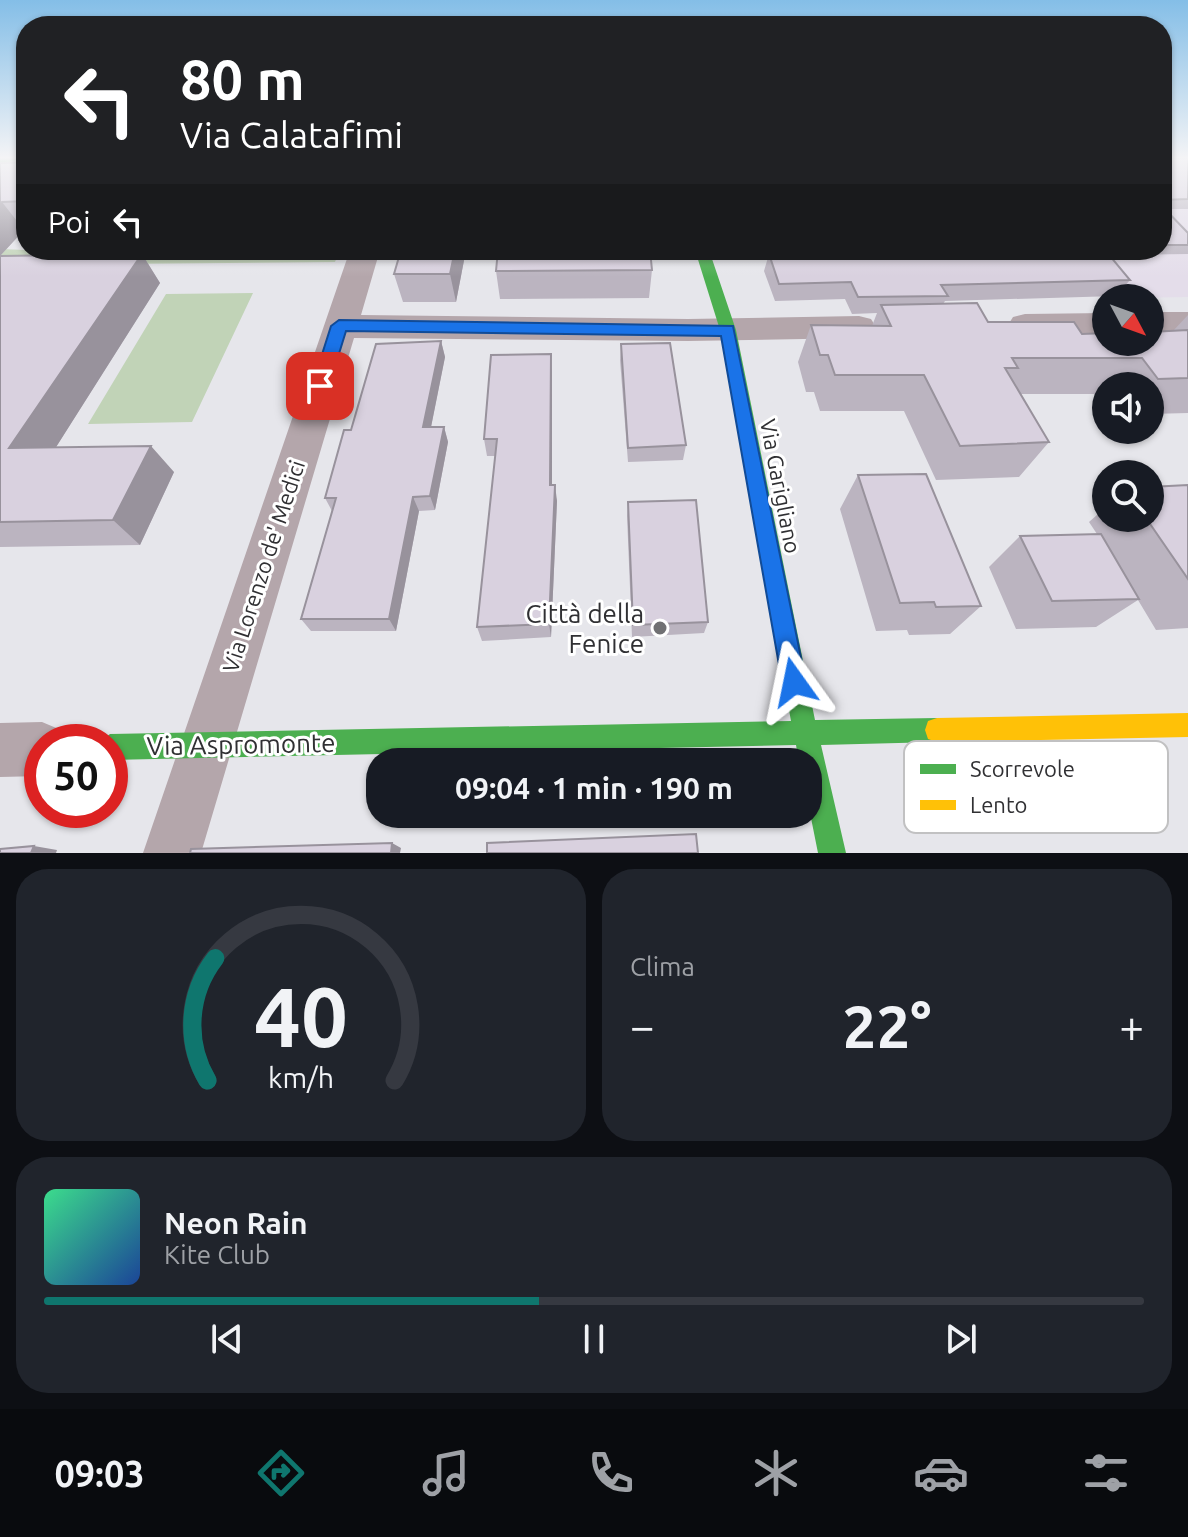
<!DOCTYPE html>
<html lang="it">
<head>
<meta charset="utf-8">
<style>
	body { margin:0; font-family:Ubuntu,sans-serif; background:#20242c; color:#f1f3f6; height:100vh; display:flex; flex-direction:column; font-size:30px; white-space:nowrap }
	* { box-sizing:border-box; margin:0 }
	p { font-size:26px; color:#9ea1a6 }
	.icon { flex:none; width:44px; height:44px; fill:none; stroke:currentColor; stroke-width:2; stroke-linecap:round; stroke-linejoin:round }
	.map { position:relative; height:853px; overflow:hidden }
	.details { display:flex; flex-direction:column; gap:16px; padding:16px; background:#0d0f14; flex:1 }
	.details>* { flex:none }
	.hud { position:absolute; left:16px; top:16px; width:1156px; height:244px; border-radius:32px; box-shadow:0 2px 6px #0004; background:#202124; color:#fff; overflow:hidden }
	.needle { width:52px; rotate:131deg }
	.controls { position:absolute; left:1092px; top:284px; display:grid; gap:16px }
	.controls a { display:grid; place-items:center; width:72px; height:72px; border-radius:50%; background:#171b24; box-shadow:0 2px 6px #0004; font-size:40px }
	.speed { position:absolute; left:24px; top:724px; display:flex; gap:16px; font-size:40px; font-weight:700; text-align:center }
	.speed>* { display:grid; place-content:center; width:104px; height:104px; border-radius:50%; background:#171b24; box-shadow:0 2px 6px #0004; line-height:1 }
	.speed .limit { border:12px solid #d22; background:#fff; color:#111 }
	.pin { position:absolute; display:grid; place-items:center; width:68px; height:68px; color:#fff; margin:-34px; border-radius:16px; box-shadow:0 4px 12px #0006 }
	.me { position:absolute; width:88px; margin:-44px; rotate:348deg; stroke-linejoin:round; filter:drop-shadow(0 0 6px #0008) }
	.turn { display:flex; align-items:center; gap:28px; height:168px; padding:0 32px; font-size:36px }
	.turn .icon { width:104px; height:104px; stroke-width:2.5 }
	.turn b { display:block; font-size:56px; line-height:68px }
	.then { display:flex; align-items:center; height:76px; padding:0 32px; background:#0003; gap:16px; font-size:30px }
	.big { font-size:60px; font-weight:600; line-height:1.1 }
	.details .widget { flex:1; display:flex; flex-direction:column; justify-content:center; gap:12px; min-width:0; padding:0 28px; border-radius:32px; background:#20242c }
	.details .dial { align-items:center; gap:0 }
	.dial svg { height:208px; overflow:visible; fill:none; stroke:#363941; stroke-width:7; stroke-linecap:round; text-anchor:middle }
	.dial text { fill:#f1f3f6; stroke:none }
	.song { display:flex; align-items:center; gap:24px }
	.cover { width:96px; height:96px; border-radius:12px; background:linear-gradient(135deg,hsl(150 70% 55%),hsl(220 70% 35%)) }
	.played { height:8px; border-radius:4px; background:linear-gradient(90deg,#0f766e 45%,#363941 45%) }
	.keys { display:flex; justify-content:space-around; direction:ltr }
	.heat { display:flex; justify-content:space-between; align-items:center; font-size:44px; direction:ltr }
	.details .tiles { flex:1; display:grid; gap:16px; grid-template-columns:1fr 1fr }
	.widget:last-child { grid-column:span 2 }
	.trip { position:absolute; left:366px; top:748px; width:456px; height:80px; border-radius:32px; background:#171b24; box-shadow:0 2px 6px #0004; font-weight:600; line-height:80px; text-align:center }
	.menu { display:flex; height:128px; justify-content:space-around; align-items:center; background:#090b0e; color:#9ea1a6 }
	.menu .icon { width:56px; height:56px }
	.menu .current { color:#0f766e }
	.menu b { font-size:36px; color:#f1f3f6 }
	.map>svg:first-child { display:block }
	.education { fill:#e4ddea }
	.green { fill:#c1d3b7 }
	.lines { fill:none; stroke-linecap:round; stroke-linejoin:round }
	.street { fill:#b4a6ab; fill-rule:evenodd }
	.fast { fill:#4caf50; fill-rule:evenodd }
	.slow { fill:#ffc107; fill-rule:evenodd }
	.wall { fill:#bbb4c0 }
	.shaded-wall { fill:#98929c }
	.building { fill:#d9d1df; stroke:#98929c; stroke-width:2 }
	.route { fill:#1a73e8; stroke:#114b97; stroke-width:2 }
	.poi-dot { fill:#707073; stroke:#fff; stroke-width:3 }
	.labels { text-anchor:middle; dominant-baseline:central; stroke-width:6; stroke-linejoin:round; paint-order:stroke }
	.street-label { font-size:22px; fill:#303033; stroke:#fff }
	.near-poi-label { font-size:26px; fill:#303033; stroke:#fff; text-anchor:end }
	.near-street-label { font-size:26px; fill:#303033; stroke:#fff }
	.key { fill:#fff; stroke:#c1c1c2; stroke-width:2 }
	.key-label { font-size:22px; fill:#303033 }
</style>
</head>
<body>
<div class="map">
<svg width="1188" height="853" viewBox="0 0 1188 853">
	<rect width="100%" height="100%" fill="#e6e6eb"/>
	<path class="education" d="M 1162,158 L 1188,158 L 1188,297 L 1132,298 L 1093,250 L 1162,250 Z"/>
	<path class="green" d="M 0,249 L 26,250 L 340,250 L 335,262 L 0,265 Z
		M 253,293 L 192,422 L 88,424 L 166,294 Z"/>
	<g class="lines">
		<path class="street" d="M 350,250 L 380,250 L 361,315 L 688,319 L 859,316 L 871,319 L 876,327 L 871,335 L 859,338 L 688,341 L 354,338 L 201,853 L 143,853 Z
			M 1150,312 L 1188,312 L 1188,334 L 1150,334 Z
			M 1106,313 L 1106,335 L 1025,336 L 1013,333 L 1008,325 L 1013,317 L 1025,314 Z
			M 42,722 L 61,730 L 66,742 L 42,742 L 42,776 L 0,777 L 0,723 Z"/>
		<path class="fast" d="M 0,158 L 26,158 L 0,164 Z
			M 695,250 L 709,250 L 736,330 L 815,720 L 937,718 L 946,721 L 949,730 L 946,739 L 937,742 L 821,745 L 846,853 L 818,853 L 808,803 L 808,762 L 799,762 L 796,745 L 110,760 L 110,742 L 100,742 L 110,734 L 791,721 L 720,330 Z"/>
		<path class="slow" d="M 1188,713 L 1188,737 L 937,742 L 928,739 L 925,730 L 928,721 L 937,718 Z"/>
	</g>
	<path class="wall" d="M 1162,158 L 1188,158 L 1188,209 L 1165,209 L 1188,233 L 1188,254 L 1118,255 L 1113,250 L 1162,250 Z
		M 26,162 L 26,230 L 24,230 L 0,256 L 142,254 L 160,283 L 56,447 L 174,472 L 140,545 L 0,547 L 0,163 Z
		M 401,250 L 466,250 L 456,302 L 403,302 L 394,274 Z
		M 769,254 L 1130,280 L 1116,296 L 945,301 L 943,304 L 988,322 L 1082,334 L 1173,331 L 1188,315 L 1188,413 L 1150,414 L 1150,386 L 1106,386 L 1106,394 L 1020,394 L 1049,442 L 1019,477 L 936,480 L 904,411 L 820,411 L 814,392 L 806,392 L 798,362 L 811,325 L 872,326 L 877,313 L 852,314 L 845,299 L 775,301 L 764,271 Z
		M 652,270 L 649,298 L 500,299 L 496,271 Z
		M 441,341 L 445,357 L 431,427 L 444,427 L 448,442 L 435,510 L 419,511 L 396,631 L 311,631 L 301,619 L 332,511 L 325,498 Z
		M 621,344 L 686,445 L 683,460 L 628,462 L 620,360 Z
		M 552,372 L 552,485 L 557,501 L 551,637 L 482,641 L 477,627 L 495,456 L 487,456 L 484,439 Z
		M 858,475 L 981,606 L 950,634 L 909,635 L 907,630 L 876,631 L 840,509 Z
		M 1188,485 L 1188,628 L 1156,630 L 1138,600 L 1096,627 L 1016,629 L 989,567 L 1020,536 L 1097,534 L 1089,522 L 1106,507 L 1106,518 L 1150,518 Z
		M 628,502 L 708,622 L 704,633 L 632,637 L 627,516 Z"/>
	<path class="shaded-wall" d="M 2,202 L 24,230 L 0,256 L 0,203 Z
		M 455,250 L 466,250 L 456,302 L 450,274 Z
		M 142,254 L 160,283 L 39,474 L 9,448 Z
		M 441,341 L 445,357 L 428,442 L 423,427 Z
		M 551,354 L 552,372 L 552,502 L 550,485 Z
		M 444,427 L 448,442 L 435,510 L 430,496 Z
		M 151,446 L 174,472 L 140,545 L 113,520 Z
		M 555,485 L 557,501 L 551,637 L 549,624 Z
		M 413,497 L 419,511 L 396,631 L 389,619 Z
		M 392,843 L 401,848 L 400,853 L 391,853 Z
		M 34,846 L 57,850 L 56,853 L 31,853 Z"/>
	<path class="building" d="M 1162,158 L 1188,158 L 1188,199 L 1162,200 Z
		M 26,162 L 26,201 L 2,202 L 0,203 L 0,163 Z
		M 1162,206 L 1188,233 L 1188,245 L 1162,245 Z
		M 401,250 L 455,250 L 450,274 L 394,274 Z
		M 498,250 L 650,250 L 652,270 L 496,271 Z
		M 884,250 L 1105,250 L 1130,280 L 941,285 L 948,296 L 858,297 L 851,282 L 779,284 L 769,254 Z
		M 142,254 L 9,448 L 151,446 L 113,520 L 0,522 L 0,256 Z
		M 977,303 L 988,322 L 1074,322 L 1082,334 L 1106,333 L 1106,342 L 1150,342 L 1150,332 L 1188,330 L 1188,378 L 1158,379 L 1142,358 L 1012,358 L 1018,368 L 1005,368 L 1049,442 L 960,446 L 924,375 L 835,375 L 828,355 L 820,355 L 811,325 L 891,326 L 881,305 Z
		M 441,341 L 423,427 L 444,427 L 430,496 L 413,497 L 389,619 L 301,619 L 336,498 L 325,498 L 344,430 L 351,430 L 376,344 Z
		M 670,343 L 686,445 L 628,448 L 621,344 Z
		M 551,354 L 550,485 L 555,485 L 549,624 L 477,627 L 497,439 L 484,439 L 491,355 Z
		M 926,474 L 981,606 L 936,607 L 934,602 L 900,603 L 858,475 Z
		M 1188,485 L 1188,579 L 1146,518 L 1150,518 L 1150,487 Z
		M 696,500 L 708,622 L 633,625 L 628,502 Z
		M 1101,534 L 1139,599 L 1052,601 L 1020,536 Z
		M 696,834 L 698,853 L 487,853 L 487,843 Z
		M 392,843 L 391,853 L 190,853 L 191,849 Z
		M 34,846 L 31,853 L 0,853 L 0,849 Z"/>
	<linearGradient id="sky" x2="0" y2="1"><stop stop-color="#84bee7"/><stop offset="0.57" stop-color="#f4f4f6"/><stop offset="1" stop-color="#f4f4f6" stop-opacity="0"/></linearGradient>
	<rect width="1188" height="277" fill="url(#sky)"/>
	<path class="route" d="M 339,320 L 733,326 L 806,682 L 803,690 L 794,694 L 786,690 L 782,682 L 721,336 L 346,331 L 329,386 L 327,390 L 314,390 L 312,386 L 331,326 Z"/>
	<circle class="poi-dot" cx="660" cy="628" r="8"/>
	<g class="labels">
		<g class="street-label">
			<text transform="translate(781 486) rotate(79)">Via Garigliano</text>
			<text transform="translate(263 566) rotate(-72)">Via Lorenzo de' Medici</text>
		</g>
		<g class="near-poi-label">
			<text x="644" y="613">Città della<tspan x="644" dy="30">Fenice</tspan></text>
		</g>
		<g class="near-street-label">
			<text transform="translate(241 744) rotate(-1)">Via Aspromonte</text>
		</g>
	</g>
	<rect x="904" y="741" width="264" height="92" rx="12" class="key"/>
	<rect x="920" y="764" width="36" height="10" fill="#4caf50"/>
	<rect x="920" y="800" width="36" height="10" fill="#ffc107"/>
	<g class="key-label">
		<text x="970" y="777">Scorrevole</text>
		<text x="970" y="813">Lento</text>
	</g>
</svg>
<div class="controls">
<a><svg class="needle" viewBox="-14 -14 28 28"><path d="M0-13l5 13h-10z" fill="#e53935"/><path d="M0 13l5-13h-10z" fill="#9ea1a6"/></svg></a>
<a><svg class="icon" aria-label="sound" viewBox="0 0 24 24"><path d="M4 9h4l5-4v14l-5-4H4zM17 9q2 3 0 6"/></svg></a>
<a><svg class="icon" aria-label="search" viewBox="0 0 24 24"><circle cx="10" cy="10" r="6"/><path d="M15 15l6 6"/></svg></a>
</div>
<div class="speed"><div class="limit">50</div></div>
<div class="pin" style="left:320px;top:386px;background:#d93025"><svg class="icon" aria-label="arrive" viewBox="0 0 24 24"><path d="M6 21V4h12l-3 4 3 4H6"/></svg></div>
<svg class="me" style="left:794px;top:682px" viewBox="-20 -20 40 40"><path d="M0-17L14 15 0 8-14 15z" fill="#1a73e8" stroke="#fff" stroke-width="4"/></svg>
<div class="trip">09:04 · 1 min · 190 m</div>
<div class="hud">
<div class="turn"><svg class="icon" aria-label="left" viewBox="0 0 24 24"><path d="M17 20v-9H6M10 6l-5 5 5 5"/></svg><div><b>80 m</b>Via Calatafimi</div></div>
<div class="then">Poi<svg class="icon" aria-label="left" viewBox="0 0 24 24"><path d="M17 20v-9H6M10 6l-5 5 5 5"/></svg></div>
</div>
</div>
<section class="details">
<div class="tiles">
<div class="widget dial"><svg viewBox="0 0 100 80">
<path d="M14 69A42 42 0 1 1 86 69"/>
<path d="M14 69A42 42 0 0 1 17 22" stroke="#0f766e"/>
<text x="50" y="56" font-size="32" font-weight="700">40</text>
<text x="50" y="72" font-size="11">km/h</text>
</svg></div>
<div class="widget"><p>Clima</p>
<div class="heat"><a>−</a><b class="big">22°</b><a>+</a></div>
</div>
<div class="widget">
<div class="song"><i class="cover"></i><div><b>Neon Rain</b><p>Kite Club</p></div></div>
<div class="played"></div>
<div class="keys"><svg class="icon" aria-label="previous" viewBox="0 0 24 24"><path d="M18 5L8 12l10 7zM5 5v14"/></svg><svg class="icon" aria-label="pause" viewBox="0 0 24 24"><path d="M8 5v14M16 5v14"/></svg><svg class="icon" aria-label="next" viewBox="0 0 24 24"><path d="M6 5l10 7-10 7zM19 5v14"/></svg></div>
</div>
</div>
</section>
<nav class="menu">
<b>09:03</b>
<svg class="icon current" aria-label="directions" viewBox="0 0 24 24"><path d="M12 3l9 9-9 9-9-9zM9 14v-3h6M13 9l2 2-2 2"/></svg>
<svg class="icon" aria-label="music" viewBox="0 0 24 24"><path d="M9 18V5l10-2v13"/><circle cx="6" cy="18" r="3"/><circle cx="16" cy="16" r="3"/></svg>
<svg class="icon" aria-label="phone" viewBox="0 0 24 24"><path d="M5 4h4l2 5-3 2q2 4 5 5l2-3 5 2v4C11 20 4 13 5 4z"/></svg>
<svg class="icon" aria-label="climate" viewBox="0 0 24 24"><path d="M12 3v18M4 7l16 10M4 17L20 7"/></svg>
<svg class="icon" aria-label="car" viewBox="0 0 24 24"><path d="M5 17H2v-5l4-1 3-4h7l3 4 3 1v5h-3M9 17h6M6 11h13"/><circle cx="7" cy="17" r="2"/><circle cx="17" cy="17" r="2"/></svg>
<svg class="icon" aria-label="filters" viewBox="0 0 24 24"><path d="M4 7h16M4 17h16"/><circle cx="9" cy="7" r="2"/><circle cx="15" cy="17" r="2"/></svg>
</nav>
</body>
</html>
